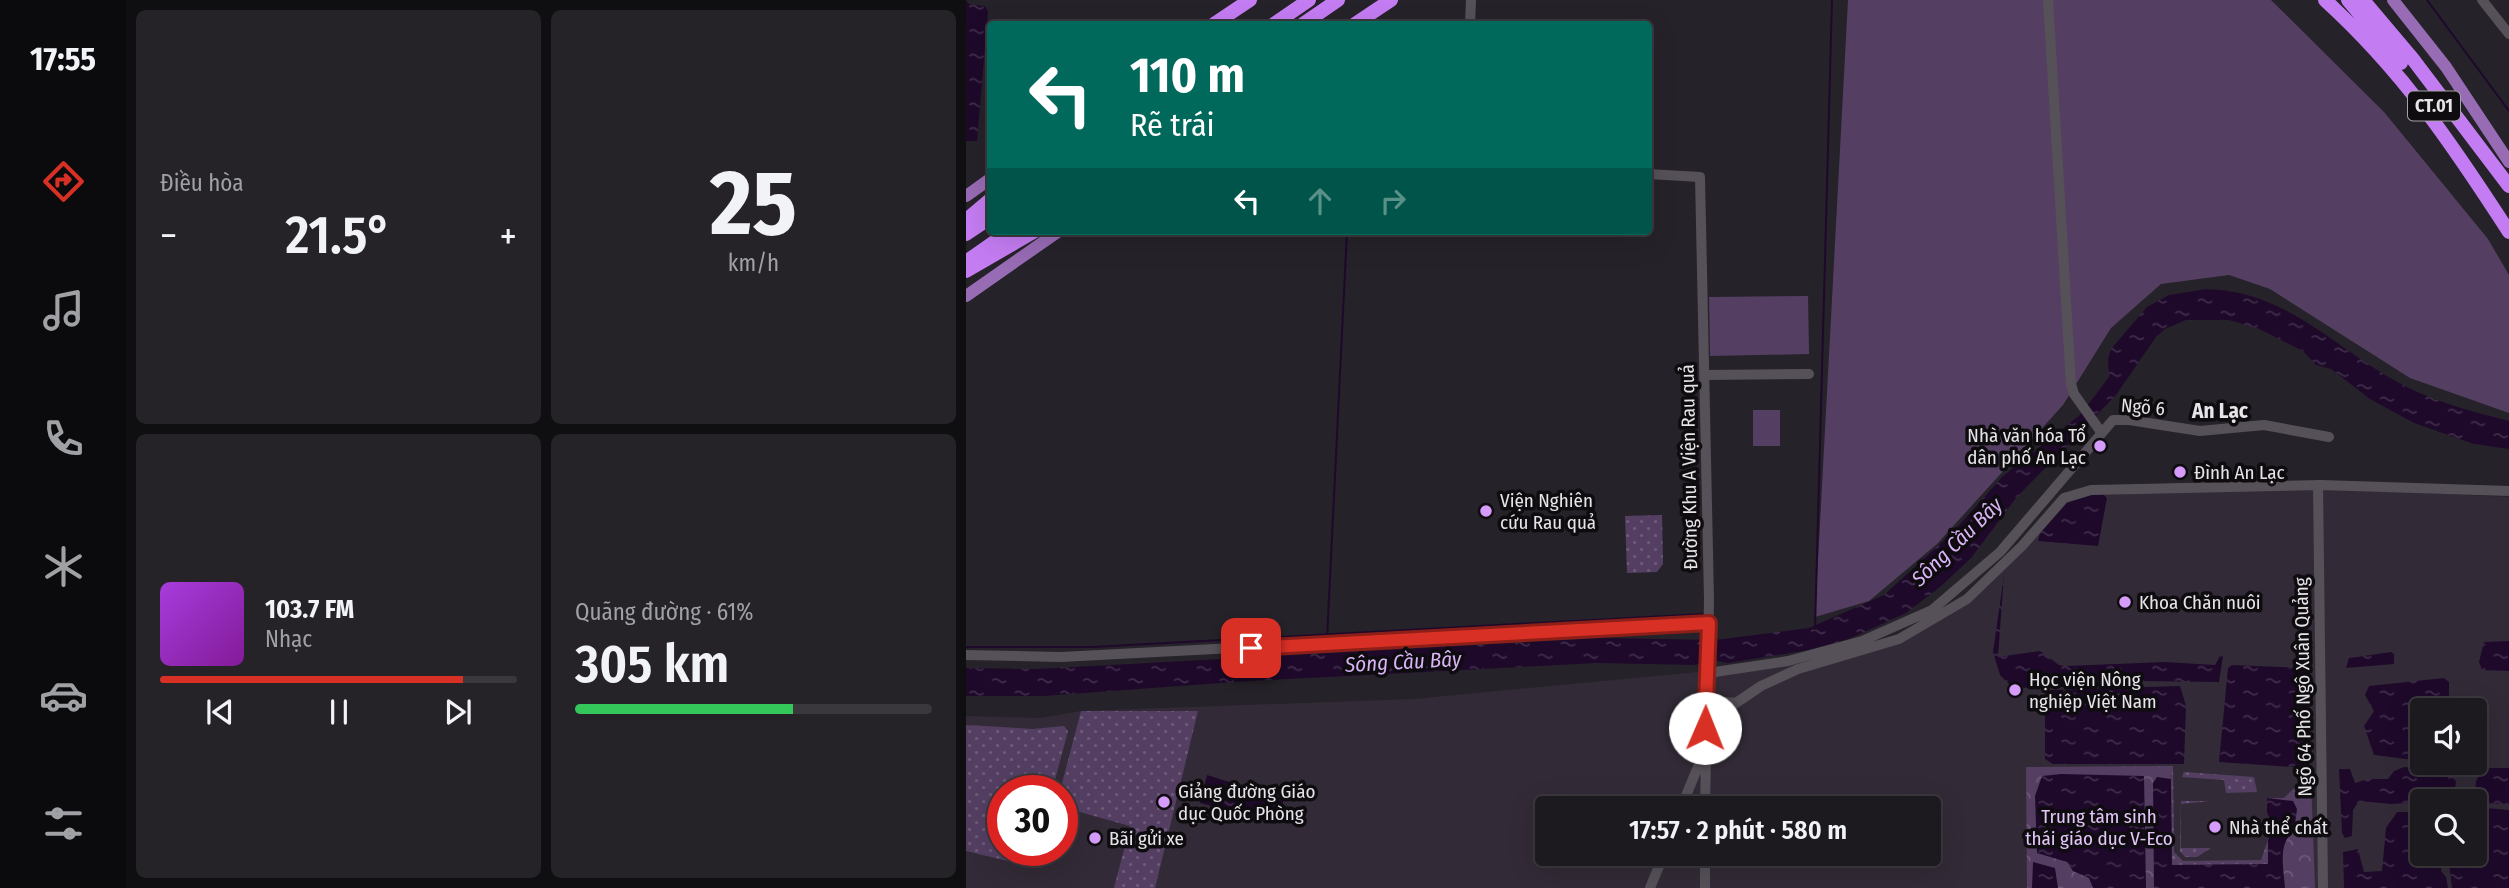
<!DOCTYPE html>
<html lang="vi">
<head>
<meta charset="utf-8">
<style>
	body { margin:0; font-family:"Fira Sans Condensed",sans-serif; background:#252328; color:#f1f3f6; height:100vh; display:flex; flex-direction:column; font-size:26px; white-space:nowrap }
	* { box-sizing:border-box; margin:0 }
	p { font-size:23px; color:#a0a1a4 }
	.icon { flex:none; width:38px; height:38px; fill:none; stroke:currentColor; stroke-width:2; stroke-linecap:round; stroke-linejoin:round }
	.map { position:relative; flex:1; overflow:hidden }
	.details { display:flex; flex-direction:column; gap:10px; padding:10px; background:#0f0e11; width:840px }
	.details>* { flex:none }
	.top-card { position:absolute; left:21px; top:21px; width:665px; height:214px; border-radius:7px; box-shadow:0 7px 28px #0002,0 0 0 2px #3a383d; background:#00695c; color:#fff; overflow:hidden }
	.tools { position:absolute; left:1444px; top:698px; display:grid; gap:14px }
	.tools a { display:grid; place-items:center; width:77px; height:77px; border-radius:7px; background:#1c1a1f; box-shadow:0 7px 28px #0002,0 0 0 2px #3a383d; font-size:35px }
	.speed { position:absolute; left:21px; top:775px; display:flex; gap:14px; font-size:35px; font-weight:700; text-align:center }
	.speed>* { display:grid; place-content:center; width:91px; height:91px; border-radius:50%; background:#1c1a1f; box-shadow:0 7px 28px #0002,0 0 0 2px #3a383d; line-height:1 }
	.speed .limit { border:10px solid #d22; background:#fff; color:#111 }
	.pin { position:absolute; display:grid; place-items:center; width:60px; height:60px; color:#fff; margin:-30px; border-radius:14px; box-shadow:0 4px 10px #0006 }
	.me { position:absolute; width:77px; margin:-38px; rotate:1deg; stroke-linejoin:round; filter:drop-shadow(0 0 5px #0008) }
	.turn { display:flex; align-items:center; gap:24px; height:147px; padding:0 28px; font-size:32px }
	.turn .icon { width:91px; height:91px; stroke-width:2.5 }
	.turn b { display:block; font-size:49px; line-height:60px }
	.lanes { display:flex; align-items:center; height:66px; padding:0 28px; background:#0003; justify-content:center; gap:35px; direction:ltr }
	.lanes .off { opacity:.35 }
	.big { font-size:52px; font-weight:600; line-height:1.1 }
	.details .widget { flex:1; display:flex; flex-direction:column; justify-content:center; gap:10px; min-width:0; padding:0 24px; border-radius:10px; background:#252328 }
	.details .dial { align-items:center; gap:0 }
	.dial b { font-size:91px; line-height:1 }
	.song { display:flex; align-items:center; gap:21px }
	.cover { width:84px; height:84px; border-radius:10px; background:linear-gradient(135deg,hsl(280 70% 55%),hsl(290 70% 35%)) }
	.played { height:7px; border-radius:4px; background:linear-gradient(90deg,#d93025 85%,#3a383d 85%) }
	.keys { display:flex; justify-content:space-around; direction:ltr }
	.heat { display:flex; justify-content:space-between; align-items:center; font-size:38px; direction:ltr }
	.charge { height:10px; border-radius:5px; background:linear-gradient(90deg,#34c759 61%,#3a383d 0) }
	.details .tiles { flex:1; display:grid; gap:10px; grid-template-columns:repeat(2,1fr) }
	.trip { position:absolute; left:569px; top:796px; width:406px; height:70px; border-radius:7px; background:#1c1a1f; box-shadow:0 7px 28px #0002,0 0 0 2px #3a383d; font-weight:600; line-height:70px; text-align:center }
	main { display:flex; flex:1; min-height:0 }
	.tab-bar { display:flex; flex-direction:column; width:126px; justify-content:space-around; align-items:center; background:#0b0a0c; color:#a0a1a4 }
	.tab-bar .icon { width:49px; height:49px }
	.tab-bar .current { color:#d93025 }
	.tab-bar b { font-size:32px; color:#f1f3f6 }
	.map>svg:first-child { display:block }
	.built { fill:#322b37; fill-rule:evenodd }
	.grass { fill:url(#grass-dots) }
	.park { fill:url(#park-crowns) }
	.garden { fill:#543f63 }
	.water { fill:url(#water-ripples) }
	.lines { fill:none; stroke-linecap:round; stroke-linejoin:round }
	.stream { stroke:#1e092b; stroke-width:2 }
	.minor { stroke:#565159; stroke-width:10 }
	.major { stroke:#986bb5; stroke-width:12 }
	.highway { stroke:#c47cf2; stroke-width:14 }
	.route-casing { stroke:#8d1f18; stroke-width:18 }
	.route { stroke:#d93025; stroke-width:12 }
	.poi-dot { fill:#d59cfb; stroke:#0e0c0f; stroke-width:2.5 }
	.labels { text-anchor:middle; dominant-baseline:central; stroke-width:7; stroke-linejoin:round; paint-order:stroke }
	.shield { fill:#0e0c0f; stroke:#a5a3a7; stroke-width:2 }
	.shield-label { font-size:18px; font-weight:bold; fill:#e6e4e8 }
	.street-label { font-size:19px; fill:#e6e4e8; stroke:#0e0c0f }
	.poi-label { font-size:19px; fill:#e6e4e8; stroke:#0e0c0f; text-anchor:start }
	.park-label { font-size:19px; fill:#e3c5f9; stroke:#0e0c0f }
	.neighbourhood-label { font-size:21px; font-weight:bold; fill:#e6e4e8; stroke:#0e0c0f }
	.water-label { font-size:21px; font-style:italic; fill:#dab4f6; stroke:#0e0c0f }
</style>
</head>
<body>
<main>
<nav class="tab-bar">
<b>17:55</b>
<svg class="icon current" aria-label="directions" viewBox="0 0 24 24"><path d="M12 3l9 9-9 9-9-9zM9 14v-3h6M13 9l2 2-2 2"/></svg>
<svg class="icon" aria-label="music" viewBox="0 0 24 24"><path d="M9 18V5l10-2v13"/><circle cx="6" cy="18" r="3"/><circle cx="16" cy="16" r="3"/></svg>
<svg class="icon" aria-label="phone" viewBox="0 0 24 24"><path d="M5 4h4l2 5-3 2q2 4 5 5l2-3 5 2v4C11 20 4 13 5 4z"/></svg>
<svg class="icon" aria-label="climate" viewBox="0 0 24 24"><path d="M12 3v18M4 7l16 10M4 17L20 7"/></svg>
<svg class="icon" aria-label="car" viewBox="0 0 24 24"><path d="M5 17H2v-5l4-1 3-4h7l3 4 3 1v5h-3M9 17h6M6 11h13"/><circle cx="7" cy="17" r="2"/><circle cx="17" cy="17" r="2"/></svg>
<svg class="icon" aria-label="filters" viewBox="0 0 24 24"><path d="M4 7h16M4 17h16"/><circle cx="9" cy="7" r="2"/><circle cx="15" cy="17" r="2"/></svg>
</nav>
<section class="details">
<div class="tiles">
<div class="widget"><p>Điều hòa</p>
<div class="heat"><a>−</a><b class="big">21.5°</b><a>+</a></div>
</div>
<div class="widget dial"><b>25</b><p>km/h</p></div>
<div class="widget">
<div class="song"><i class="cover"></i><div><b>103.7 FM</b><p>Nhạc</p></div></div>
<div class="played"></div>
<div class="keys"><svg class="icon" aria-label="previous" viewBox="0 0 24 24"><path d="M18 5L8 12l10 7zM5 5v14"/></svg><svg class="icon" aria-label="pause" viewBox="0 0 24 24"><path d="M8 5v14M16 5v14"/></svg><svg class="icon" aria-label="next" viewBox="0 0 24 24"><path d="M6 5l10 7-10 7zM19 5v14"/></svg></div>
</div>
<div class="widget"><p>Quãng đường · 61%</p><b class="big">305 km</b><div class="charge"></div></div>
</div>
</section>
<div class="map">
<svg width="1543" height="888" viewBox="0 0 1543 888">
	<defs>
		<pattern id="grass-dots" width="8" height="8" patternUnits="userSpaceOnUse" patternTransform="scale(1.75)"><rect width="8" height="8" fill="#543f63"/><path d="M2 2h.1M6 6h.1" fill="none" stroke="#6d5b79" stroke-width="1.8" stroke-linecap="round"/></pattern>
		<pattern id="park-crowns" width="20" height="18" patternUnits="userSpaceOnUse" patternTransform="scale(1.75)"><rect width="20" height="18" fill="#543f63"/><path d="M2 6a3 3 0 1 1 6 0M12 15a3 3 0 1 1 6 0" fill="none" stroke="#6d5b79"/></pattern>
		<pattern id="water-ripples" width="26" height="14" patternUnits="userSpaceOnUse" patternTransform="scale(1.75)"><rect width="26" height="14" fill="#1e092b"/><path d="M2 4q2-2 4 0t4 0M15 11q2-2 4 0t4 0" fill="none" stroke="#3f2d4a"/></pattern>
	</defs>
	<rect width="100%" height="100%" fill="#262229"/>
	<path class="built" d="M 1358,488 L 1543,497 L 1543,888 L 0,888 L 0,716 L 75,718 L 115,711 L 448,699 L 869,659 L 934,641 L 1003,601 L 1102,499 L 1111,494 ZM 1456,710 L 1508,710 L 1508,763 L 1456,763 ZM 37,791 L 96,791 L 96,850 L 37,850 ZM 1456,802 L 1508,802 L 1508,854 L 1456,854 ZM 581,808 L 962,808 L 962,854 L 581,854 Z"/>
	<path class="grass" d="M 696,515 L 697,564 L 691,572 L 661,573 L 659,516 Z
		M 115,711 L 232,711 L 189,888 L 148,888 L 164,826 L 96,807 L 94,791 Z
		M 0,725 L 67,729 L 98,726 L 102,731 L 86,791 L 37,791 L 37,850 L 71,851 L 67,867 L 0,851 Z
		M 1204,766 L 1207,766 L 1208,852 L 1217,861 L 1295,860 L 1302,840 L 1302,864 L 1206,865 Z
		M 1218,772 L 1288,777 L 1291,792 L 1260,793 L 1258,780 L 1216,777 Z
		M 1215,801 L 1244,801 L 1215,804 L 1215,848 L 1245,848 L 1231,857 L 1219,857 L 1214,851 Z"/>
	<path class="park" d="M 1204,766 L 1206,865 L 1302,864 L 1302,840 L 1308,827 L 1301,813 L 1301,798 L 1318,798 L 1327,789 L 1345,780 L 1349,888 L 1061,888 L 1060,767 Z"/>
	<path class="garden" d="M 882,0 L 1305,0 L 1418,112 L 1522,239 L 1543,275 L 1543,413 L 1444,378 L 1304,289 L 1263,275 L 1195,284 L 1145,328 L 1097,405 L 971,544 L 903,601 L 849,617 Z
		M 842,296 L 843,354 L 744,356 L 743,297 Z
		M 787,410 L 814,410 L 814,446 L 787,446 Z"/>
	<path class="water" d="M 0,0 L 3,4 L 19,6 L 22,12 L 11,141 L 0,141 Z
		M 1240,289 C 1324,291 1370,351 1441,387 C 1473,403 1508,412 1543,421 L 1543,449 L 1508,444 L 1448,423 L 1404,399 L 1365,369 L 1350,365 L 1337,351 L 1291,328 L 1263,320 L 1220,320 L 1199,329 L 1190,337 L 1150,395 L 1050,498 L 1006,557 L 974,587 L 940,613 L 883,639 L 842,650 L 762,663 L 741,659 L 730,665 L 631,663 L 283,681 L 77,696 L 0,696 L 0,668 L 71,669 L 637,638 L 749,640 L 843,628 L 918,595 L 987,532 L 1037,476 L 1114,415 L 1143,377 L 1142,359 L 1145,349 L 1181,307 L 1203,295 Z
		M 1128,494 L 1137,494 L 1141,498 L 1132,546 L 1072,541 L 1074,533 L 1101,503 Z
		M 1038,575 L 1032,657 L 1074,651 L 1093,665 L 1099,666 L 1199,662 L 1249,665 L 1254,656 L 1257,656 L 1253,682 L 1174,681 L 1140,686 L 1047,688 L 1034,675 L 1027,652 Z
		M 1543,641 L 1543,671 L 1516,670 L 1513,662 L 1518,642 Z
		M 1425,652 L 1428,654 L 1428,664 L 1380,668 L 1383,658 Z
		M 1266,665 L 1339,668 L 1343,677 L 1344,755 L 1340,768 L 1253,762 L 1262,668 Z
		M 1478,678 L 1483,682 L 1483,710 L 1456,710 L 1456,761 L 1408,755 L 1398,726 L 1408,711 L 1399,695 L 1403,686 Z
		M 1214,686 L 1220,706 L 1218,764 L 1087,764 L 1079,759 L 1079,713 L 1085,690 Z
		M 1438,767 L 1487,770 L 1490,782 L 1487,800 L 1425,804 L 1393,801 L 1387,810 L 1386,836 L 1379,838 L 1376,833 L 1373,769 L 1384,769 L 1389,783 L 1402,779 L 1422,779 L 1428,771 Z
		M 1517,768 L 1543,768 L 1543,804 L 1516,803 L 1508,799 L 1510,781 Z
		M 1095,774 L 1178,776 L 1180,888 L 1127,888 L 1123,878 L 1107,871 L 1101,862 L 1071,853 L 1069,796 L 1076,776 Z
		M 241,775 L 318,799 L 310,824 L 234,803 Z
		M 1191,777 L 1205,779 L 1206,865 L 1302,864 L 1302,840 L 1308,827 L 1301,813 L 1301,798 L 1327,801 L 1331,809 L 1328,832 C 1311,842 1318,871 1319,888 L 1188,888 L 1187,783 Z
		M 1509,807 L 1543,810 L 1543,888 L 1486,888 L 1482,854 L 1508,854 Z
		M 1431,812 L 1456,812 L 1456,854 L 1477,854 L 1475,871 L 1480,877 L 1482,888 L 1378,888 L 1377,852 L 1392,849 L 1398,872 L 1416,871 L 1420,828 Z
		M 1067,862 L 1089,868 L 1092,888 L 1066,888 Z"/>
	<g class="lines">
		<path class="stream" d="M 1461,0 L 1543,111
			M 849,629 L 866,0
			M 361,639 L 381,231
			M 0,647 L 127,647 L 738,614"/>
		<path class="minor" d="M 1082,0 L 1105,384 L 1108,394 L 1135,432
			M 1516,0 L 1543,34
			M 504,24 L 505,0
			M 682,174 L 734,177 L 743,599 L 739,808
			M 738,375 L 843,374
			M 1352,485 L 1357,888
			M 0,655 L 95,657 L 743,623
			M 742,673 L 822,661 L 896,641 L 966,610 L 1034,552 L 1147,420 L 1163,420 L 1234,431 L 1298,425 L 1363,437
			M 739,700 L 770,703 L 795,686 L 832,669 L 933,639 L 1001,599 L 1056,546 L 1098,498 L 1125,490 L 1355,485 L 1543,491
			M 715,808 L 738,752
			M 684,888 L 698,854
			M 739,888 L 739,854"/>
		<path class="major" d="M 1427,0 L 1480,67 L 1543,162
			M 0,196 L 24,179
			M 0,296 L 93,231"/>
		<path class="highway" d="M 1359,0 C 1437,71 1486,144 1543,232
			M 1382,0 L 1435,63
			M 1397,0 L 1446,58 L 1543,186
			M 248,24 L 284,0
			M 308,24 L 343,0
			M 337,24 L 372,0
			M 389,24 L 425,0
			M 0,220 L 24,200
			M 0,234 L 24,218
			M 4,259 L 44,231
			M 0,271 L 69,231"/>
	</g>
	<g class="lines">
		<g class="route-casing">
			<path id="route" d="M 285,648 L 743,623 L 739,728"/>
		</g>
		<use href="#route" class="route"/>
	</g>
	<g class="poi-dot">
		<circle cx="1134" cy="446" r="7"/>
		<circle cx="1214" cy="472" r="7"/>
		<circle cx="520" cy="511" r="7"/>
		<circle cx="1159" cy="602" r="7"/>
		<circle cx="1049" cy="690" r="7"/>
		<circle cx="198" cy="802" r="7"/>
		<circle cx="1249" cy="827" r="7"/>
		<circle cx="129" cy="838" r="7"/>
	</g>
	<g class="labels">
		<rect class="shield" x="1442" y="91.5" width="52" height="29" rx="5"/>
		<g class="shield-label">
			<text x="1468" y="106">CT.01</text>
		</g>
		<g class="street-label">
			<text transform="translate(1177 407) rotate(5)">Ngõ 6</text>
			<text transform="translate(723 467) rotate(-91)">Đường Khu A Viện Rau quả</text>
			<text transform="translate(1337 687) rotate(-91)">Ngõ 64 Phố Ngô Xuân Quảng</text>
		</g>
		<g class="poi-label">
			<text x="1120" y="435" text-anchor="end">Nhà văn hóa Tổ<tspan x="1120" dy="22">dân phố An Lạc</tspan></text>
			<text x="1228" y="472">Đình An Lạc</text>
			<text x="534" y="500">Viện Nghiên<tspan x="534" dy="22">cứu Rau quả</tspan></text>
			<text x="1173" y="602">Khoa Chăn nuôi</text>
			<text x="1063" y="679">Học viện Nông<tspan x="1063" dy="22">nghiệp Việt Nam</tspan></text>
			<text x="212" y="791">Giảng đường Giáo<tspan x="212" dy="22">dục Quốc Phòng</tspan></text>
			<text x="1263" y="827">Nhà thể chất</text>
			<text x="143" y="838">Bãi gửi xe</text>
		</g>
		<g class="park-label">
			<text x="1133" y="816">Trung tâm sinh<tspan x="1133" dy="22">thái giáo dục V-Eco</tspan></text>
		</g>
		<g class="neighbourhood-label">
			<text x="1254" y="411">An Lạc</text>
		</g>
		<g class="water-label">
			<text transform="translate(991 542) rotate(-44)">Sông Cầu Bây</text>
			<text transform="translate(437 662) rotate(-3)">Sông Cầu Bây</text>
		</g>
	</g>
</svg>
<div class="tools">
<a><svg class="icon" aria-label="sound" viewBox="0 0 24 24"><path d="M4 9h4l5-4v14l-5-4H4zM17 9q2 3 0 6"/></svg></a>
<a><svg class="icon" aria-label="search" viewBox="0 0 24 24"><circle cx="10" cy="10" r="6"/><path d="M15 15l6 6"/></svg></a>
</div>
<div class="speed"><div class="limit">30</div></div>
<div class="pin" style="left:285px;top:648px;background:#d93025"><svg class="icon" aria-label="arrive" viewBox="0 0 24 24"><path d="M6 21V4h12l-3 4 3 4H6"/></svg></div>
<svg class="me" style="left:739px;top:728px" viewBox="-20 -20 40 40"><circle r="19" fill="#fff"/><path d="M0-13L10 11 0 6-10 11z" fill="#d93025"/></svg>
<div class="trip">17:57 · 2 phút · 580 m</div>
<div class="top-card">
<div class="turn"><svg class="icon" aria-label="left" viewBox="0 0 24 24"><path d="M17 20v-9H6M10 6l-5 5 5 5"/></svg><div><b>110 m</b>Rẽ trái</div></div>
<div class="lanes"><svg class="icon" aria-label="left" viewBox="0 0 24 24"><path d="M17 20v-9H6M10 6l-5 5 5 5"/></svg><svg class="icon off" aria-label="ahead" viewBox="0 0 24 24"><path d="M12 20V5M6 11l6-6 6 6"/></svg><svg class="icon off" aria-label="right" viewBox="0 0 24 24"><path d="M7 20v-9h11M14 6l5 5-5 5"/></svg></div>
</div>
</div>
</main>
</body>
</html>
